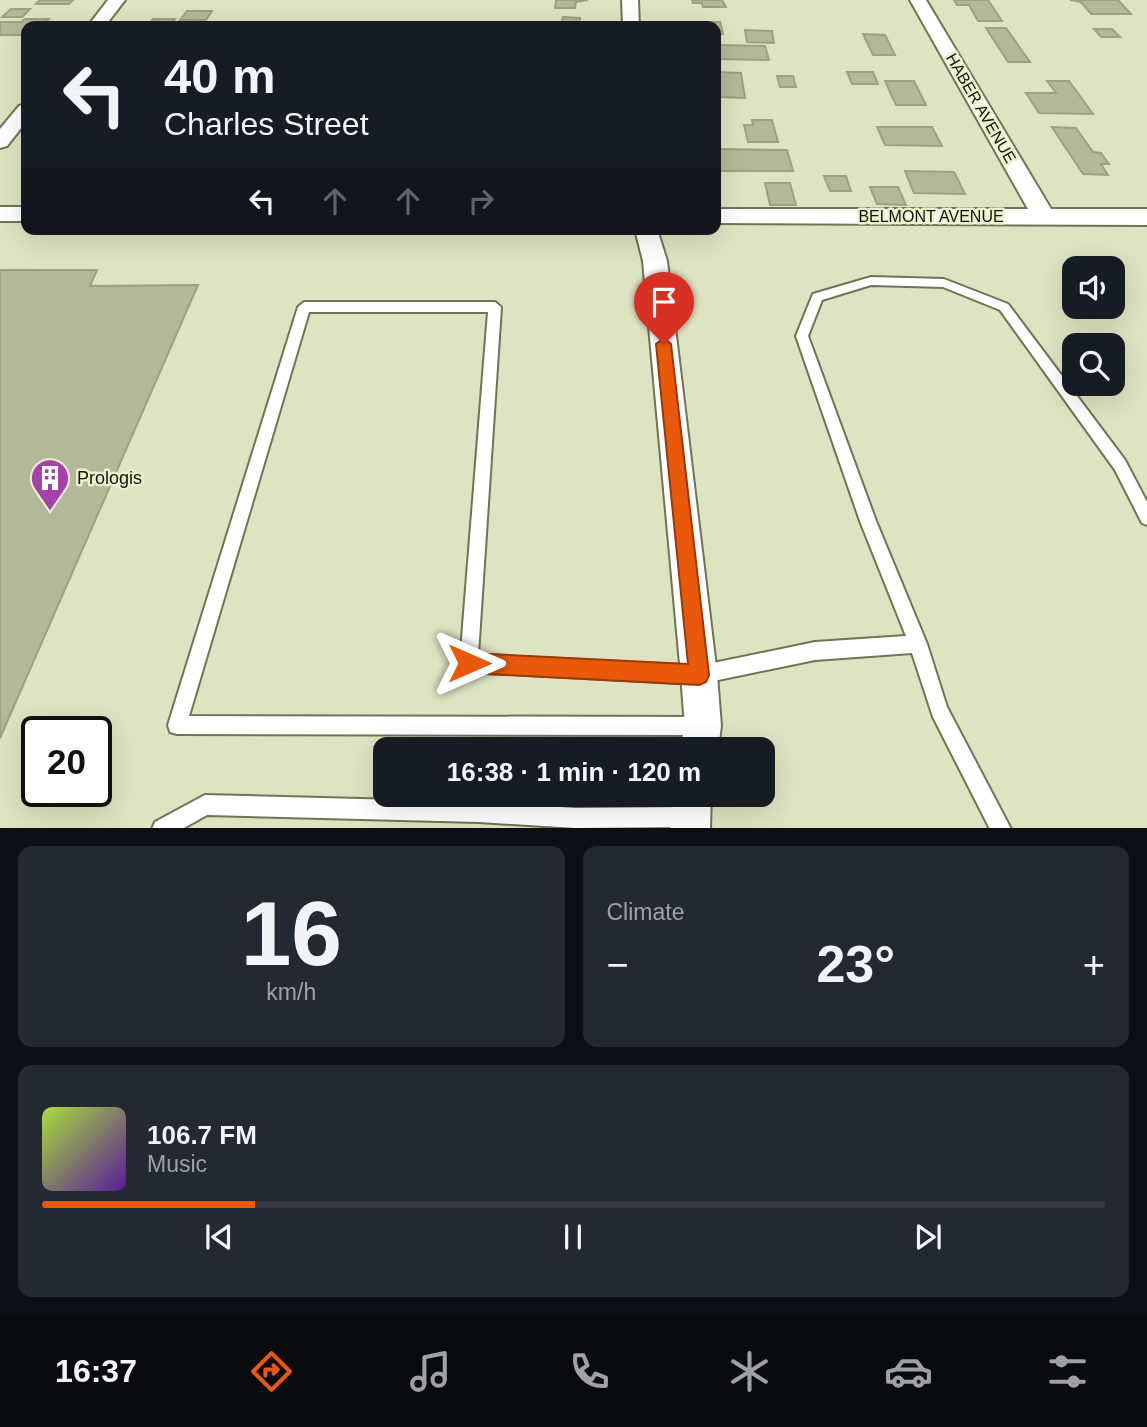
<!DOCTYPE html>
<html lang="en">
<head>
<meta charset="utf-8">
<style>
	body { margin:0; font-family:Arial,sans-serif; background:#242831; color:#f1f3f6; height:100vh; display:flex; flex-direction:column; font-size:26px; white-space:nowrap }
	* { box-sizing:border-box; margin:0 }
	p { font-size:23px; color:#9ea1a6 }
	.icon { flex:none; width:38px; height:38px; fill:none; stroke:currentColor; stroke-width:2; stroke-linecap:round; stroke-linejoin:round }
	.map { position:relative; height:828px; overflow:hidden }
	.details { display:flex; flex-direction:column; gap:18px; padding:18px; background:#0d0f14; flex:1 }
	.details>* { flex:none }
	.guide { position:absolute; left:21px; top:21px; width:700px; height:214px; border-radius:14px; box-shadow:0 7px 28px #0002; background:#171b24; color:#f1f3f6; overflow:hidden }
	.tools { position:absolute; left:1062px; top:256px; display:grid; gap:14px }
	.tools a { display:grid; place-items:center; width:63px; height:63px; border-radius:14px; background:#171b24; box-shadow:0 7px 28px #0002; font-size:35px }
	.speed { position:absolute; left:21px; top:716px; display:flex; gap:14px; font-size:35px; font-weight:700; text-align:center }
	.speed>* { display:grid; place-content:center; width:91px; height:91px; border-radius:50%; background:#171b24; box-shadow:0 7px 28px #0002; line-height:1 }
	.speed .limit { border:4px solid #111; border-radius:10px; background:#fff; color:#111 }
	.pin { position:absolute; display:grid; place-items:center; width:60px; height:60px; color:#fff; margin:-72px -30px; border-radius:50% 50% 50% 0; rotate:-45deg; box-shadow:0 0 7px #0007 }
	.pin .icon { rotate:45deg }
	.me { position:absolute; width:77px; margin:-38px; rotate:90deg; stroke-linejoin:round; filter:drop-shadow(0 0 5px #0008) }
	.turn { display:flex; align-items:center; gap:24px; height:147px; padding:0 28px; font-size:32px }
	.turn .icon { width:91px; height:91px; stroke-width:2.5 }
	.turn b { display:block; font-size:49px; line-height:60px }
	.lanes { display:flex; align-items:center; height:66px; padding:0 28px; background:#0003; justify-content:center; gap:35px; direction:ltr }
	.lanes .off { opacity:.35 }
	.big { font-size:52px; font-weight:600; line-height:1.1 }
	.details .card { flex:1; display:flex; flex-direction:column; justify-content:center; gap:10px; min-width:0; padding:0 24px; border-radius:14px; background:#242831 }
	.details .dial { align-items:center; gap:0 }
	.dial b { font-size:91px; line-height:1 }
	.song { display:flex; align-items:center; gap:21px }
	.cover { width:84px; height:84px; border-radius:10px; background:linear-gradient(135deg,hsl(80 70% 55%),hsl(270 70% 35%)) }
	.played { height:7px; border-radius:4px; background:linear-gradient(90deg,#ea580c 20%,#363941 20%) }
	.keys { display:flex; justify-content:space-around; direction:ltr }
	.heat { display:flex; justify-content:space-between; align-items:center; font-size:38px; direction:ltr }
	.details .tiles { flex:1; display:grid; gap:18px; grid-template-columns:1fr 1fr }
	.card:last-child { grid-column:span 2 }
	.trip { position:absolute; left:373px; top:737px; width:402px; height:70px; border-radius:14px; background:#171b24; box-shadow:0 7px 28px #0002; font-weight:600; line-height:70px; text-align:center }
	.tabs { display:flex; height:112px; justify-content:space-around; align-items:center; background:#090b0e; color:#9ea1a6 }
	.tabs .icon { width:49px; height:49px }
	.tabs .selected { color:#ea580c }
	.tabs b { font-size:32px; color:#f1f3f6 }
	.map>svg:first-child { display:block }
	.building { fill:#b3b998; stroke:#9ca181; stroke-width:2 }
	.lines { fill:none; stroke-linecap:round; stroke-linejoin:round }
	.lane-casing { stroke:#707456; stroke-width:4 }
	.street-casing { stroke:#707456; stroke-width:4 }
	.lane { fill:#fff; fill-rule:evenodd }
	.street { fill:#fff; fill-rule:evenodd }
	.route { fill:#ea580c; stroke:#983908; stroke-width:2 }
	.labels { text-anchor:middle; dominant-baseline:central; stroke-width:5; stroke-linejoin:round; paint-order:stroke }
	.far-street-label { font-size:16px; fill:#141509; stroke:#ebf0ce }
	.poi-label { font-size:18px; fill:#141509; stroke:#ebf0ce; text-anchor:start }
</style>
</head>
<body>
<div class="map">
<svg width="1147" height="829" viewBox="0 0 1147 829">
	<rect width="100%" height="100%" fill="#dee3c1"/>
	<path class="building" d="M 40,0 L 73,0 L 69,4 L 36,4 Z
		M 556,0 L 588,0 L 576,2 L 575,8 L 555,8 Z
		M 692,0 L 722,0 L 726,7 L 703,7 L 702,3 L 693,3 Z
		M 954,0 L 988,0 L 1002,21 L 978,21 L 969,5 L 957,5 Z
		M 1070,0 L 1118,0 L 1131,14 L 1091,14 L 1081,2 Z
		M 11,9 L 30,9 L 22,17 L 2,17 Z
		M 187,11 L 212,11 L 206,20 L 180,20 Z
		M 563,17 L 580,18 L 579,26 L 555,26 L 555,23 L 562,23 Z
		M 25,19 L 49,19 L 42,26 L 26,26 L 26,35 L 0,35 L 0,22 L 21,22 Z
		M 153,19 L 175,19 L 170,26 L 147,26 Z
		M 691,22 L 720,22 L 723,34 L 716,34 L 716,26 L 692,26 Z
		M 986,28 L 1006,28 L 1030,62 L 1008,62 Z
		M 1094,29 L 1112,29 L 1120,37 L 1101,37 Z
		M 745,30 L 772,31 L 774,43 L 747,42 Z
		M 863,34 L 885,35 L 895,55 L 873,55 Z
		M 716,45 L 765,46 L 769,60 L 716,59 Z
		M 716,72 L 741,73 L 745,98 L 716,97 Z
		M 847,72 L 873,72 L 878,84 L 852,84 Z
		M 777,76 L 793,76 L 796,87 L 780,87 Z
		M 885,81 L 914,81 L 926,105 L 896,105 Z
		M 1047,81 L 1069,81 L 1093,114 L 1039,113 L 1026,93 L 1056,93 Z
		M 752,120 L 772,120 L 778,142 L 748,142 L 744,125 L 753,125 Z
		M 877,127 L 932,127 L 942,146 L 885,145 Z
		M 1052,127 L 1076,128 L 1093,152 L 1101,153 L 1109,164 L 1101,164 L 1108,175 L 1083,174 Z
		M 716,149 L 787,150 L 793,171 L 717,171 Z
		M 905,171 L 954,172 L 965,194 L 914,193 Z
		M 824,176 L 846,176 L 851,191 L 830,191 Z
		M 765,183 L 790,183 L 796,205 L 770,205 Z
		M 870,187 L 898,187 L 906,205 L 877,204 Z
		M 0,270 L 97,270 L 90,286 L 198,285 L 0,738 Z"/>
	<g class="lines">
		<g class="lane-casing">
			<path id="lane" d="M 871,277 L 944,279 L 1008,304 L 1125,460 L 1147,502 L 1147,525 L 1142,523 L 1115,470 L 1000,310 L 943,287 L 871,285 L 822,300 L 808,336 L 876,521 L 927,644 L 947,707 L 1011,829 L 990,829 L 933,717 L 912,653 L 815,660 L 699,684 L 469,672 L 463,669 L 460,663 L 488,312 L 309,312 L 189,716 L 702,717 L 709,719 L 711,726 L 709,733 L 702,735 L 177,734 L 170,732 L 168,725 L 298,307 L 304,302 L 495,302 L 501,307 L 478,655 L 699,666 L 815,642 L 906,636 L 860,521 L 796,336 L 813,294 Z
				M 205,795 L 478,802 L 576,808 L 687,807 L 694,810 L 697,817 L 694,824 L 687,827 L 576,828 L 478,822 L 207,815 L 182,829 L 152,829 L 155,822 Z"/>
		</g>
		<g class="street-casing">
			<path id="street" d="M 108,0 L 125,0 L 105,26 L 88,26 Z
				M 622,0 L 638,0 L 639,26 L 623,26 Z
				M 910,0 L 926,0 L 1051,209 L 1147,209 L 1147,225 L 716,223 L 716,209 L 1028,209 Z
				M 26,104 L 26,122 L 7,146 L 0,148 L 0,129 L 19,106 Z
				M 0,207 L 26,207 L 26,221 L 0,221 Z
				M 635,229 L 657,229 L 667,261 L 717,675 L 721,726 L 718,749 L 680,749 L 685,726 L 681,675 L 643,261 Z
				M 673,794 L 711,794 L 710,829 L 670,829 Z"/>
		</g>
		<use href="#lane" class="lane"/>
		<use href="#street" class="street"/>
	</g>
	<path class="route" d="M 664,338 L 671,344 L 709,675 L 706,682 L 699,685 L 469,673 L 462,670 L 459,663 L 462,656 L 469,653 L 688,664 L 656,344 Z"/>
	<defs>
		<g id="building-pin" transform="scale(2.0125)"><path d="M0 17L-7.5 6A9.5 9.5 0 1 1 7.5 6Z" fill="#a242aa" stroke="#ebf0ce"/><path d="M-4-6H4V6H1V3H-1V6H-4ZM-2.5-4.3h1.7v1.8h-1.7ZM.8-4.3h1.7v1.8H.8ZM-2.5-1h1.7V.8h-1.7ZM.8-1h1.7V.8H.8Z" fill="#fff"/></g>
	</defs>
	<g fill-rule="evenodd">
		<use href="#building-pin" x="50" y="478"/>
	</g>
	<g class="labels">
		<g class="far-street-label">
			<text transform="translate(981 108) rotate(60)">HABER AVENUE</text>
			<text x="931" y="216">BELMONT AVENUE</text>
		</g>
		<g class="poi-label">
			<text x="77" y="478">Prologis</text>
		</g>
	</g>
</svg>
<div class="tools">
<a><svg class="icon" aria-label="sound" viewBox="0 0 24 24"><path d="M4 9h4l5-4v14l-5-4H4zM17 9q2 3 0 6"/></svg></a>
<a><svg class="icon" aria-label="search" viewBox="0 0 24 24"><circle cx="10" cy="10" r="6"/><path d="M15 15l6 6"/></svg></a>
</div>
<div class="speed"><div class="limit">20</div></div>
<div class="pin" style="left:664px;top:344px;background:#d93025"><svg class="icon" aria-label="arrive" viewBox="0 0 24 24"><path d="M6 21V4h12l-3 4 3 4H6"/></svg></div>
<svg class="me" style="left:469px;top:663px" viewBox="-20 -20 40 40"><path d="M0-17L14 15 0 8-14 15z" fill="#ea580c" stroke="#fff" stroke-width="4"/></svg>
<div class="trip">16:38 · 1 min · 120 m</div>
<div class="guide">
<div class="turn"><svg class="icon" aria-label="left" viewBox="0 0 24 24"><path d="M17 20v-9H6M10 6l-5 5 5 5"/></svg><div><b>40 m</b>Charles Street</div></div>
<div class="lanes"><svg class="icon" aria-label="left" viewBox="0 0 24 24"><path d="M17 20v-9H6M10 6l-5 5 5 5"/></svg><svg class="icon off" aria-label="ahead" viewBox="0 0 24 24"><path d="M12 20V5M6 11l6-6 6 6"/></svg><svg class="icon off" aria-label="ahead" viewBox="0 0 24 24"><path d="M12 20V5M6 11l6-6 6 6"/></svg><svg class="icon off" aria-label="right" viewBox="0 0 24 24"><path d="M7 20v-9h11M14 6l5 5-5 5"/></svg></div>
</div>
</div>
<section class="details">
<div class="tiles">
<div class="card dial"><b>16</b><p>km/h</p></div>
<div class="card"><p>Climate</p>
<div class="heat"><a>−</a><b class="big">23°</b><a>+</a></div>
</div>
<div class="card">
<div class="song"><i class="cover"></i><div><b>106.7 FM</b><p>Music</p></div></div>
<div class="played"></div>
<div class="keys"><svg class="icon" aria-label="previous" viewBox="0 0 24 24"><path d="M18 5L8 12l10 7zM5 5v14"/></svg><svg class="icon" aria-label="pause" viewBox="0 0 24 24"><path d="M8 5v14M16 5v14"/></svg><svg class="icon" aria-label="next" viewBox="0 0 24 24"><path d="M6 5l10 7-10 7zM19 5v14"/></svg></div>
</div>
</div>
</section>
<nav class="tabs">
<b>16:37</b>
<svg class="icon selected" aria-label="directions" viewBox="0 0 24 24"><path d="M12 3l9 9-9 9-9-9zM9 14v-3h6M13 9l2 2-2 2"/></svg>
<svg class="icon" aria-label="music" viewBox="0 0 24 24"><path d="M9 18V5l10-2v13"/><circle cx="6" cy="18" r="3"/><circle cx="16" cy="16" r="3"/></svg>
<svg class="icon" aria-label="phone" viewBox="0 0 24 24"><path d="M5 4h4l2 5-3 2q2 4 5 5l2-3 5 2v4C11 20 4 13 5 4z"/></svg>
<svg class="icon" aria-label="climate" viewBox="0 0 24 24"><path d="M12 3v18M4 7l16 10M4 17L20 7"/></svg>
<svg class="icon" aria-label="car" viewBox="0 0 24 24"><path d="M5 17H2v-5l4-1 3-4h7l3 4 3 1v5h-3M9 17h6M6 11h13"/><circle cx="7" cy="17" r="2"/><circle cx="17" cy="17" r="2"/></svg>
<svg class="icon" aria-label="filters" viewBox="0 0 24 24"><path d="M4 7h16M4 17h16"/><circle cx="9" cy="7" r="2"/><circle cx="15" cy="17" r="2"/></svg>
</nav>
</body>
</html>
